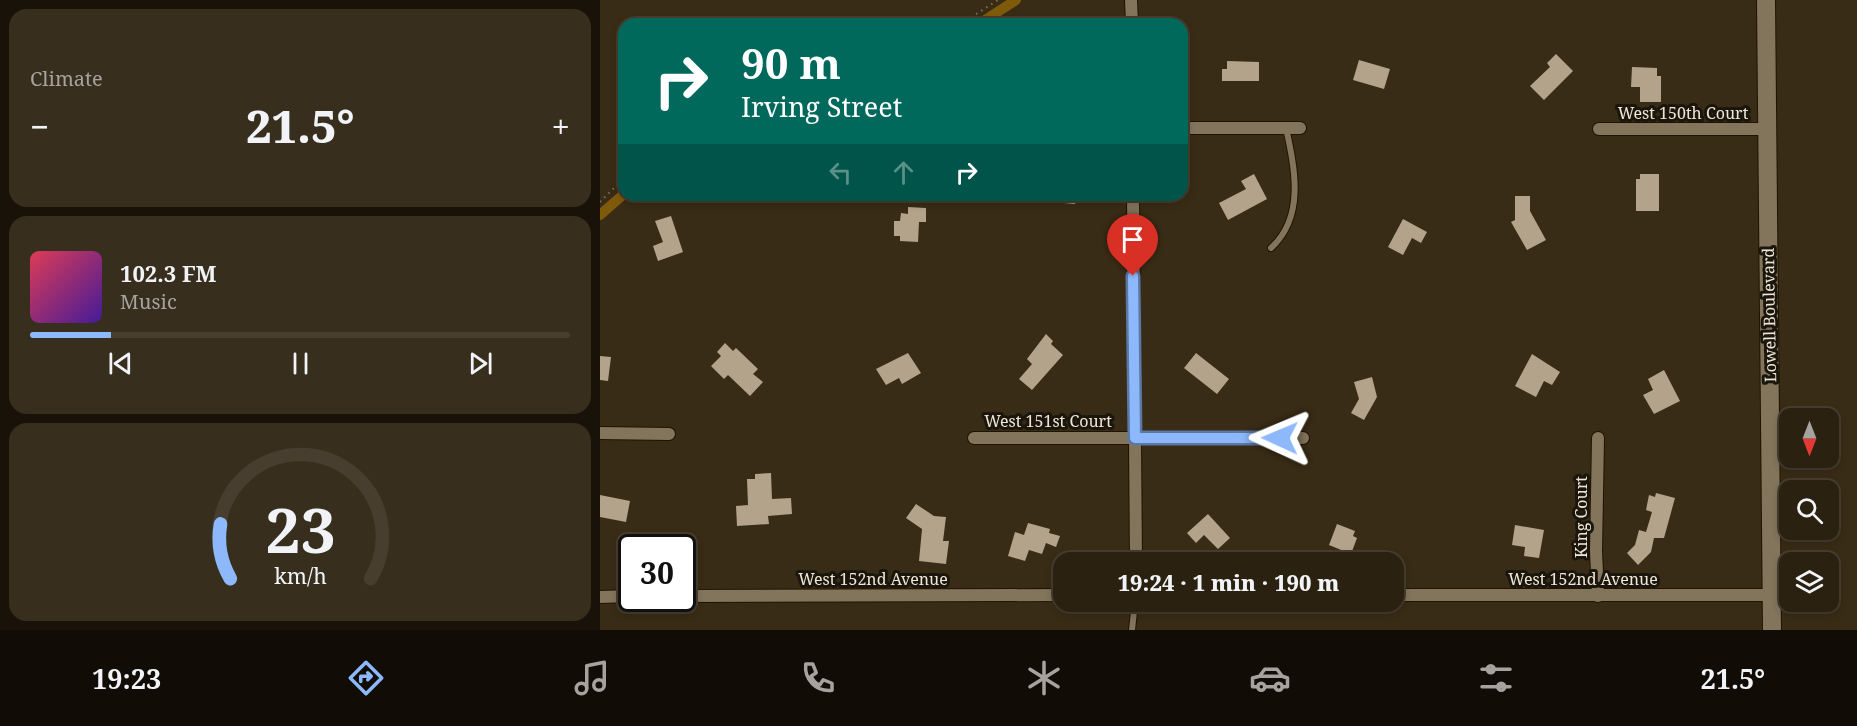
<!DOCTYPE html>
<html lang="en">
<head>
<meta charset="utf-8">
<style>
	body { margin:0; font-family:"Noto Serif",serif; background:#372e1e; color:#f1f3f6; height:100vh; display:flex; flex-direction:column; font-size:22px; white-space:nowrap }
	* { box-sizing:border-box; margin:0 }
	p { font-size:20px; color:#a6a39f }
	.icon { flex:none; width:33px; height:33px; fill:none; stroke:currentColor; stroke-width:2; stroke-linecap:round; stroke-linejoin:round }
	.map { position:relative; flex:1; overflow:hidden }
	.sheet { display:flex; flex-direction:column; gap:9px; padding:9px; background:#181209; width:600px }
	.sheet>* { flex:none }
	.banner { position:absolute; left:18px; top:18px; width:570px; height:183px; border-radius:18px; box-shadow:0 3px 9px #0003,0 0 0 2px #473e30; background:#00695c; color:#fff; overflow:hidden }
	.needle { width:39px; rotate:180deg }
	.fabs { position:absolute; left:1179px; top:408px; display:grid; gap:12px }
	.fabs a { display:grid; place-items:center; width:60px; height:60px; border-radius:12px; background:#2b2110; box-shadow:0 3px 9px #0003,0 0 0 2px #473e30; font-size:30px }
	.speed { position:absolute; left:18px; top:534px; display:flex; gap:12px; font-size:30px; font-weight:700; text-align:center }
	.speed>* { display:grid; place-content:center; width:78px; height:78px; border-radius:50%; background:#2b2110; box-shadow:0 3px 9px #0003,0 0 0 2px #473e30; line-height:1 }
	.speed .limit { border:3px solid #111; border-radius:9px; background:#fff; color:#111 }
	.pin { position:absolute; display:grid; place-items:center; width:51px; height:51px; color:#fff; margin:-62px -26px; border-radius:50% 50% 50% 0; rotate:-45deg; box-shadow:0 0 6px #0007 }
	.pin .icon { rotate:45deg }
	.me { position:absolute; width:66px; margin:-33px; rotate:271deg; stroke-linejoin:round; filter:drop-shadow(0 0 4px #0008) }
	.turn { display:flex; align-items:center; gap:21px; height:126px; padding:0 24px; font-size:27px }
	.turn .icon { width:78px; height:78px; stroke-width:2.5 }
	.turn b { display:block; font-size:42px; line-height:51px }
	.lanes { display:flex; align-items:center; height:57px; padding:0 24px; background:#0003; justify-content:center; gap:30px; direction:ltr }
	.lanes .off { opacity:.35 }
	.big { font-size:45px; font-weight:800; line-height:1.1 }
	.sheet .widget { flex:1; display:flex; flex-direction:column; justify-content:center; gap:9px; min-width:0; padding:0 21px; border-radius:18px; background:#372e1e }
	.sheet .dial { align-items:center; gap:0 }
	.dial svg { height:156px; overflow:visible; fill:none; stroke:#473e30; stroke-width:7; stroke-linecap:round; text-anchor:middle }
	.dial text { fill:#f1f3f6; stroke:none }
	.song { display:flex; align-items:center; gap:18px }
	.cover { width:72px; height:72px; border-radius:9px; background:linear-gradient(135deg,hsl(350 70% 55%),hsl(260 70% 35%)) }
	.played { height:6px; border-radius:3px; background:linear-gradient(90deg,#8db9fc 15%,#473e30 15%) }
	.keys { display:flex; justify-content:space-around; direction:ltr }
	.heat { display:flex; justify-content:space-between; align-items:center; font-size:33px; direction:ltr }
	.trip { position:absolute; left:453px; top:552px; width:351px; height:60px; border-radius:18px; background:#2b2110; box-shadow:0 3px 9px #0003,0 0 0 2px #473e30; font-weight:800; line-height:60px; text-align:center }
	.tab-bar { display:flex; height:96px; justify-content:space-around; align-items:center; background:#110d06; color:#a6a39f }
	.tab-bar .icon { width:42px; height:42px }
	.tab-bar .selected { color:#8db9fc }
	.tab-bar b { font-size:27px; color:#f1f3f6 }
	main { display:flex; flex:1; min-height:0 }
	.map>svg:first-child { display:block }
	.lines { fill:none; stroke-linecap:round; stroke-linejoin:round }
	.canal { stroke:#805a0b; stroke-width:10 }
	.building { fill:#b3a38a }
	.service-casing { stroke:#201401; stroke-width:8 }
	.minor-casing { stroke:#201401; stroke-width:14 }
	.secondary-casing { stroke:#201401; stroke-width:20 }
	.path { stroke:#7c715e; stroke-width:2; stroke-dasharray:1.5 4.5; stroke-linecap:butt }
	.service { stroke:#83745c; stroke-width:6 }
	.minor { stroke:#83745c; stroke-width:12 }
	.secondary { stroke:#83745c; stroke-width:18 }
	.route-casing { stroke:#5c78a4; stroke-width:15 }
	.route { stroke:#8db9fc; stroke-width:10 }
	.labels { text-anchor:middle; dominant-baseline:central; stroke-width:6; stroke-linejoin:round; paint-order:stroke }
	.street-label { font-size:16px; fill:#efe6d9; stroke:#1b160c }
</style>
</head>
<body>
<main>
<section class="sheet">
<div class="widget"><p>Climate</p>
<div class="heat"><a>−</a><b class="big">21.5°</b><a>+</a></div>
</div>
<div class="widget">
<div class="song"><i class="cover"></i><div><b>102.3 FM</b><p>Music</p></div></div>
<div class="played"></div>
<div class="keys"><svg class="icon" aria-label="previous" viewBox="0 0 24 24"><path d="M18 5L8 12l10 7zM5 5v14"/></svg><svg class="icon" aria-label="pause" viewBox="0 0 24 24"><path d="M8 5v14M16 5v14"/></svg><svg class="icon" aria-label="next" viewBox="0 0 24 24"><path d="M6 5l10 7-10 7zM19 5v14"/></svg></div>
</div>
<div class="widget dial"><svg viewBox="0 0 100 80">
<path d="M14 69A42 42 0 1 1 86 69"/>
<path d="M14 69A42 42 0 0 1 9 41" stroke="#8db9fc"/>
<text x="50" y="56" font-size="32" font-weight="700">23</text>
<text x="50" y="72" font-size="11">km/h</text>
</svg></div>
</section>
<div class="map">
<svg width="1257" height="630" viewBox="0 0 1257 630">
	<rect width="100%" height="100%" fill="#392c16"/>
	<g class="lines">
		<path class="canal" d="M 379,24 L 416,0
			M 0,215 L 24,194"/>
	</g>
	<path class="building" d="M 956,54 L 973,71 L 944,100 L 930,86 L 950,67 L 947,63 Z
		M 759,60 L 790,69 L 784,89 L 753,80 Z
		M 627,61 L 659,62 L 659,81 L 622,81 L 622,69 L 627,69 Z
		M 1032,67 L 1057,68 L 1057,76 L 1061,76 L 1061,102 L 1040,102 L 1040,87 L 1031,87 Z
		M 654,174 L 667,199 L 628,220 L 619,203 L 646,189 L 641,181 Z
		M 1040,174 L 1059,174 L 1059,211 L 1036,211 L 1036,179 L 1040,179 Z
		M 442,195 L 476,195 L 475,204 L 442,201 Z
		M 915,196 L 930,196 L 930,211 L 946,240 L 927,250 L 911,222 L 915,220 Z
		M 308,207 L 326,208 L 326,222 L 319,222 L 318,242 L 300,241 L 300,236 L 294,236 L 294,221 L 300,221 L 301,213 L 308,214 Z
		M 71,216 L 83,252 L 58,261 L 53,246 L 63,242 L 55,221 Z
		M 803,219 L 827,232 L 821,243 L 812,238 L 803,255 L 788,247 Z
		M 446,334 L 453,341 L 451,344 L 463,355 L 432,390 L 419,379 L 432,364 L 427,359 Z
		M 125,343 L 133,351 L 136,348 L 158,369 L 153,374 L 163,382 L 150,396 L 128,375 L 124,379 L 111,366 L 121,356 L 117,352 Z
		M 308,353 L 321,373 L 302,384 L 299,378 L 286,385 L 276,369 Z
		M 596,353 L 629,379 L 617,394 L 584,368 Z
		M 932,354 L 960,372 L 952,385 L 944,381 L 936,397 L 915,386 Z
		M 0,356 L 11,357 L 8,381 L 0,380 Z
		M 1064,370 L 1080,401 L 1054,414 L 1043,395 L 1053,390 L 1048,379 Z
		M 772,377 L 777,397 L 764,420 L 751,413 L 759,399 L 754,382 Z
		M 171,473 L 172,499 L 191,498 L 192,514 L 168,516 L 169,524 L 137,526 L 136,506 L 148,505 L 147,479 L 155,479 L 155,474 Z
		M 1056,493 L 1075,498 L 1064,538 L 1054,538 L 1051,552 L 1038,565 L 1027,553 L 1035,545 L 1039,530 L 1046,532 L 1052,512 L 1046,510 L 1049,495 L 1055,497 Z
		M 0,495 L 30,501 L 26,522 L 0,517 Z
		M 316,504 L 334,516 L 346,517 L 343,541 L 349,541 L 346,564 L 319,561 L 322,529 L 306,518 Z
		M 608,514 L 630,538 L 618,549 L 604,535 L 596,543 L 587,533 Z
		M 428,523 L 450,529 L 449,533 L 460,536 L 456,547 L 446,543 L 442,554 L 429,550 L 425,561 L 408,556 L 415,532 L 424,535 Z
		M 737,524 L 755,531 L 753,536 L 757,538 L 751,554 L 729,545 Z
		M 915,525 L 944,530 L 939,558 L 924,556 L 925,547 L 912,545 Z"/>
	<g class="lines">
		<g class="service-casing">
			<path id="service" d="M 671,248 C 705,217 695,169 686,128
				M 532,630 L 535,602"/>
		</g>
		<g class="minor-casing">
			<path id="minor" d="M 531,0 L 532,24
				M 582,128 L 700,128
				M 999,129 L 1167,129
				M 533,195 L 536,562
				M 0,433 L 69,434
				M 374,438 L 703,438
				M 998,438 L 996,551 L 998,596
				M 794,595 L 1172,595
				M 82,596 L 464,595
				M 0,597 L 32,596"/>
		</g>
		<g class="secondary-casing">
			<path id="secondary" d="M 1166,0 L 1172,630"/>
		</g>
		<path class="path" d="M 361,24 L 398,0
			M 0,202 L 24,178"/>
		<use href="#service" class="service"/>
		<use href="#minor" class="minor"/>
		<use href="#secondary" class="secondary"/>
	</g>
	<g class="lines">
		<g class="route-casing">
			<path id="route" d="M 533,276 L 535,438 L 680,438"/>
		</g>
		<use href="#route" class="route"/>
	</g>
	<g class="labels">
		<g class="street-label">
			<text x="1083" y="113">West 150th Court</text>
			<text transform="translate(1169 315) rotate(-91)">Lowell Boulevard</text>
			<text x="448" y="421">West 151st Court</text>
			<text transform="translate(981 517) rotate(-90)">King Court</text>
			<text x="273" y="579">West 152nd Avenue</text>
			<text x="983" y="579">West 152nd Avenue</text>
		</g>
	</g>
</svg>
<div class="fabs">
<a><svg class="needle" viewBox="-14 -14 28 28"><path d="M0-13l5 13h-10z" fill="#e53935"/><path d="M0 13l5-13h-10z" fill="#a6a39f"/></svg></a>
<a><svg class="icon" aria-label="search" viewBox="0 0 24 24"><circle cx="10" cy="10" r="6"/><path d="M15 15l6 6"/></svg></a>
<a><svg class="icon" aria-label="layers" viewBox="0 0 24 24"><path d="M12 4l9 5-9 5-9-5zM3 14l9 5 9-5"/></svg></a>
</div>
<div class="speed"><div class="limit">30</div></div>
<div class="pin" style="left:533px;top:276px;background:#d93025"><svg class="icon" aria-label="arrive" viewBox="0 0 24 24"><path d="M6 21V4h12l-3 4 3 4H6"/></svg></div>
<svg class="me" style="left:680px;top:438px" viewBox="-20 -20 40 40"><path d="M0-17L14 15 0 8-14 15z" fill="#8db9fc" stroke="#fff" stroke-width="4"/></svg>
<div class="trip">19:24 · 1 min · 190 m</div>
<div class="banner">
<div class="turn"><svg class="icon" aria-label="right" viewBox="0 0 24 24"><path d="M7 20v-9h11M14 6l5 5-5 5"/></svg><div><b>90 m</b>Irving Street</div></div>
<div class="lanes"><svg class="icon off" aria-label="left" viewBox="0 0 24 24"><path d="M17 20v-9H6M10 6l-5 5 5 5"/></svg><svg class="icon off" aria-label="ahead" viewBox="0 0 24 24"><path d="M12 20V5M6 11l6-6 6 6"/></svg><svg class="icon" aria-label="right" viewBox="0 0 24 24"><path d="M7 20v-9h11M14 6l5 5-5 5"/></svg></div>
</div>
</div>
</main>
<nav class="tab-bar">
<b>19:23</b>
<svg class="icon selected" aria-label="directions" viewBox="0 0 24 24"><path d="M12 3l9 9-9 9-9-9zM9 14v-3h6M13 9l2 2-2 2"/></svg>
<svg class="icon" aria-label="music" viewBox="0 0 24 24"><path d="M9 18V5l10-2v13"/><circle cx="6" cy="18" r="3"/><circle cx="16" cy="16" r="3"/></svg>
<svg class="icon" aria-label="phone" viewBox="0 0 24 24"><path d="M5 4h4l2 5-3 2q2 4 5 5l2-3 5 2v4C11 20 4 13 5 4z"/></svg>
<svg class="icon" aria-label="climate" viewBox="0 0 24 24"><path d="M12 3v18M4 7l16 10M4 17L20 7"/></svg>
<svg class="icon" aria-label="car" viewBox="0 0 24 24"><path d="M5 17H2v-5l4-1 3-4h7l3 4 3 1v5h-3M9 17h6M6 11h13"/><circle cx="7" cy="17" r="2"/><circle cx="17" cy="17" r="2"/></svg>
<svg class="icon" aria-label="filters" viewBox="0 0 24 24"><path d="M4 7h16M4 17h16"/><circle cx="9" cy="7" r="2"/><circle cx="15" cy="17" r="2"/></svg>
<b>21.5°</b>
</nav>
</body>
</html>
